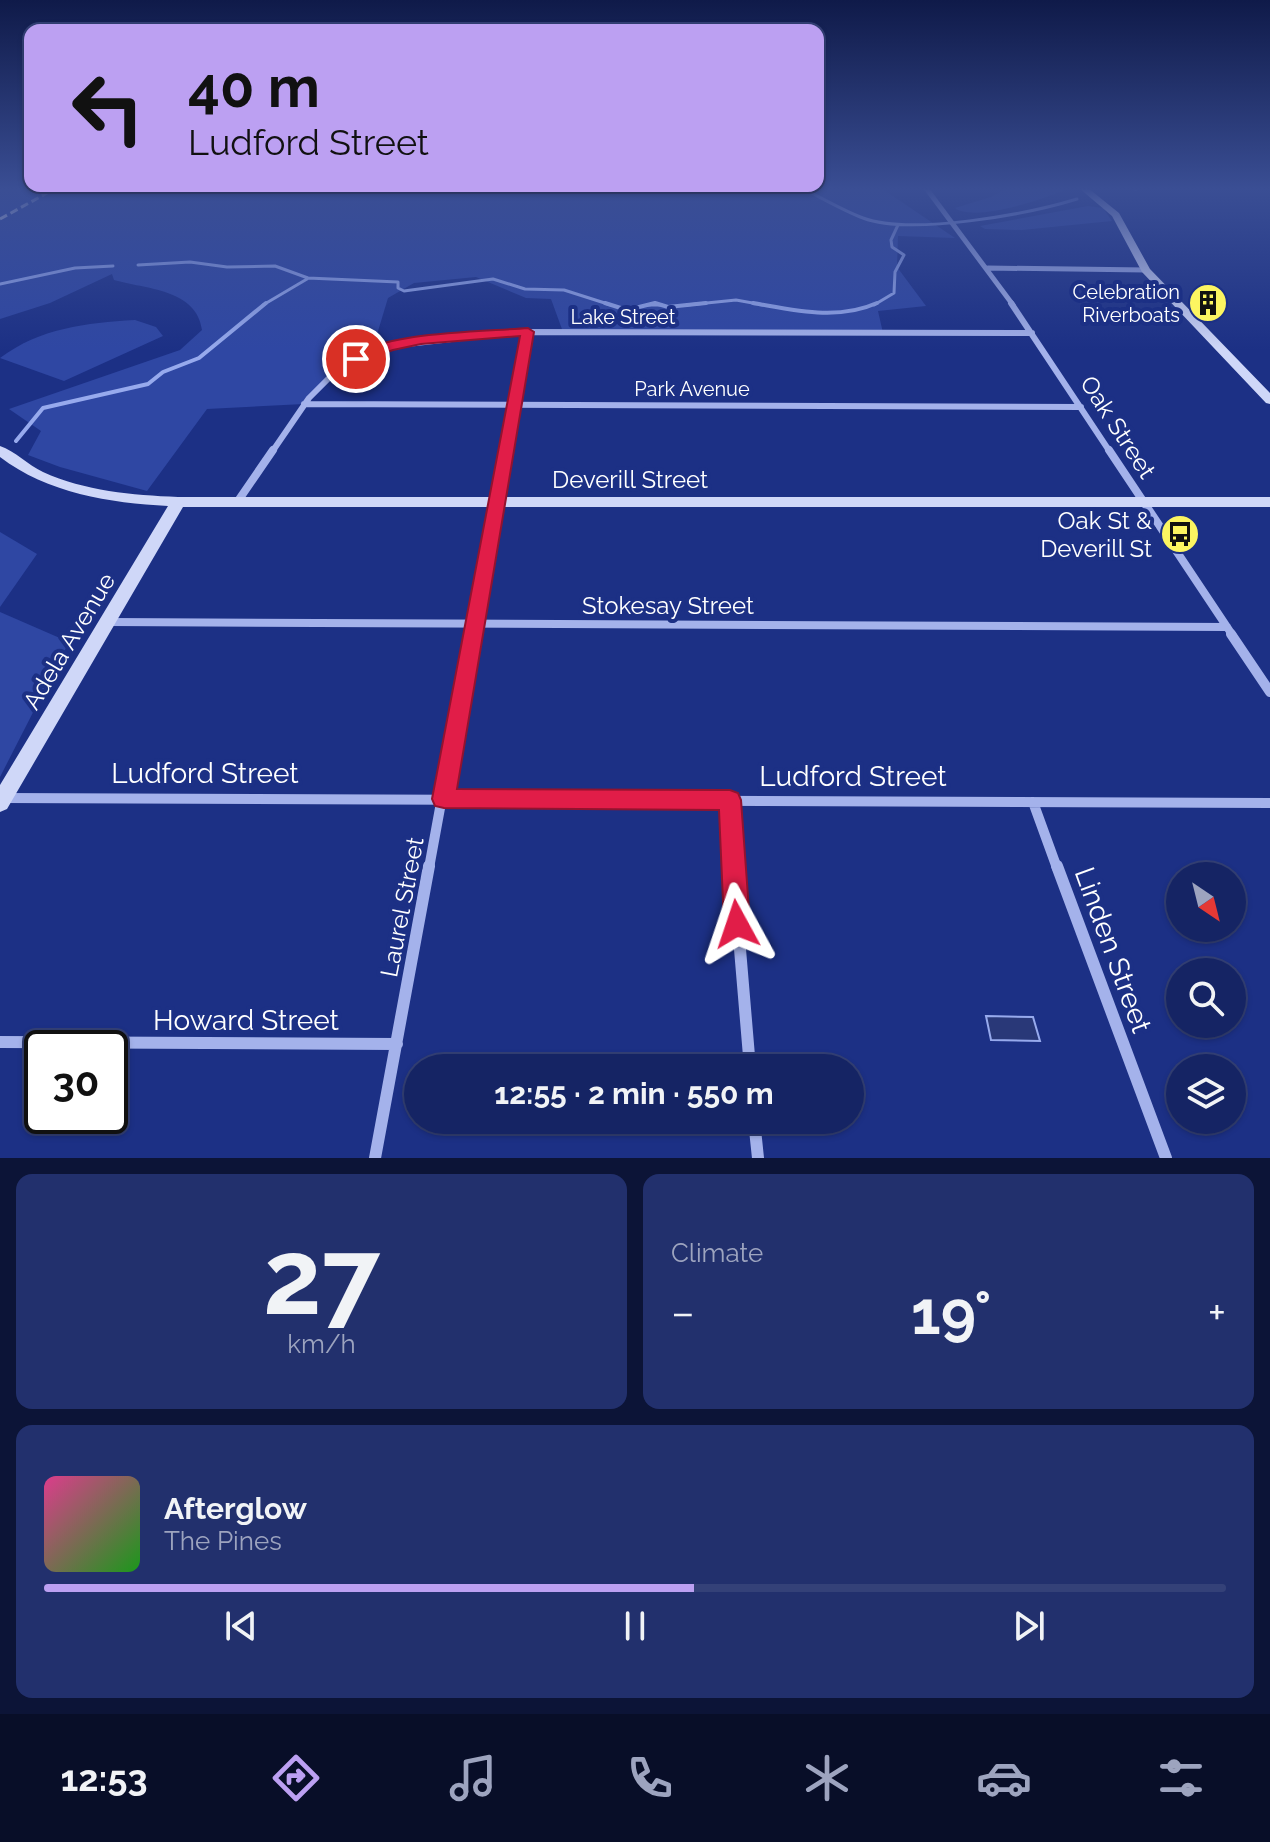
<!DOCTYPE html>
<html lang="en">
<head>
<meta charset="utf-8">
<style>
	body { margin:0; font-family:Raleway,sans-serif; background:#22306d; color:#f1f3f6; height:100vh; display:flex; flex-direction:column; font-size:30px; white-space:nowrap }
	* { box-sizing:border-box; margin:0 }
	p { font-size:26px; color:#9da4bf }
	.icon { flex:none; width:44px; height:44px; fill:none; stroke:currentColor; stroke-width:2; stroke-linecap:round; stroke-linejoin:round }
	.map { position:relative; height:1158px; overflow:hidden }
	.sheet { display:flex; flex-direction:column; gap:16px; padding:16px; background:#0c1437; flex:1 }
	.sheet>* { flex:none }
	.banner { position:absolute; left:24px; top:24px; width:800px; height:168px; border-radius:16px; box-shadow:0 2px 6px #0004,0 0 0 2px #344178; background:#bca0f2; color:#111; overflow:hidden }
	.needle { width:52px; rotate:145deg }
	.buttons { position:absolute; left:1166px; top:862px; display:grid; gap:16px }
	.buttons a { display:grid; place-items:center; width:80px; height:80px; border-radius:50%; background:#152464; box-shadow:0 2px 6px #0004,0 0 0 2px #344178; font-size:40px }
	.speed { position:absolute; left:24px; top:1030px; display:flex; gap:16px; font-size:40px; font-weight:700; text-align:center }
	.speed>* { display:grid; place-content:center; width:104px; height:104px; border-radius:50%; background:#152464; box-shadow:0 2px 6px #0004,0 0 0 2px #344178; line-height:1 }
	.speed .limit { border:4px solid #111; border-radius:12px; background:#fff; color:#111 }
	.pin { position:absolute; display:grid; place-items:center; width:68px; height:68px; color:#fff; margin:-34px; border:4px solid #fff; border-radius:50%; box-shadow:0 2px 8px #0007 }
	.me { position:absolute; width:88px; margin:-44px; rotate:355deg; stroke-linejoin:round; filter:drop-shadow(0 0 6px #0008) }
	.turn { display:flex; align-items:center; gap:28px; height:168px; padding:0 32px; font-size:36px }
	.turn .icon { width:104px; height:104px; stroke-width:2.5 }
	.turn b { display:block; font-size:56px; line-height:68px }
	.big { font-size:60px; font-weight:700; line-height:1.1 }
	.sheet .tile { flex:1; display:flex; flex-direction:column; justify-content:center; gap:12px; min-width:0; padding:0 28px; border-radius:16px; background:#22306d }
	.sheet .dial { align-items:center; gap:0 }
	.dial b { font-size:104px; line-height:1 }
	.song { display:flex; align-items:center; gap:24px }
	.cover { width:96px; height:96px; border-radius:12px; background:linear-gradient(135deg,hsl(330 70% 55%),hsl(120 70% 35%)) }
	.played { height:8px; border-radius:4px; background:linear-gradient(90deg,#bca0f2 55%,#344178 55%) }
	.keys { display:flex; justify-content:space-around; direction:ltr }
	.heat { display:flex; justify-content:space-between; align-items:center; font-size:44px; direction:ltr }
	.sheet .tiles { flex:1; display:grid; gap:16px; grid-template-columns:1fr 1fr }
	.tile:last-child { grid-column:span 2 }
	.trip { position:absolute; left:404px; top:1054px; width:460px; height:80px; border-radius:40px; background:#152464; box-shadow:0 2px 6px #0004,0 0 0 2px #344178; font-weight:700; line-height:80px; text-align:center }
	.menu { display:flex; height:128px; justify-content:space-around; align-items:center; background:#080e28; color:#9da4bf }
	.menu .icon { width:56px; height:56px }
	.menu .current { color:#bca0f2 }
	.menu b { font-size:36px; color:#f1f3f6 }
	.map>svg:first-child { display:block }
	.green { fill:#2f47a3 }
	.water { fill:#293878; stroke:#97aaed; stroke-width:2 }
	.lines { fill:none; stroke-linecap:round; stroke-linejoin:round }
	.stream-far1 { stroke:#97aaed; stroke-width:3 }
	.stream { stroke:#97aaed; stroke-width:4 }
	.street-far4 { stroke:#a4b2eb; stroke-width:5 }
	.street-far3 { stroke:#a4b2eb; stroke-width:6 }
	.street-far2 { stroke:#a4b2eb; stroke-width:8 }
	.street-far1 { stroke:#a4b2eb; stroke-width:10 }
	.street { stroke:#a4b2eb; stroke-width:12 }
	.secondary { fill:#cfd7f8; fill-rule:evenodd }
	.rail { stroke:#fff; stroke-width:3; stroke-dasharray:8 4; stroke-linecap:butt }
	.route { fill:#e11d48; stroke:#92132f; stroke-width:2 }
	.labels { text-anchor:middle; dominant-baseline:central; stroke-width:8; stroke-linejoin:round; paint-order:stroke }
	.far-poi-label { font-size:20px; fill:#fff; stroke:#1c3085; text-anchor:end }
	.far-street-label { font-size:20px; fill:#fff; stroke:#1c3085 }
	.street-label { font-size:24px; fill:#fff; stroke:#1c3085 }
	.poi-label { font-size:24px; fill:#fff; stroke:#1c3085; text-anchor:end }
	.near-street-label { font-size:28px; fill:#fff; stroke:#1c3085 }
</style>
</head>
<body>
<div class="map">
<svg width="1270" height="1158" viewBox="0 0 1270 1158">
	<rect width="100%" height="100%" fill="#1c3085"/>
	<path class="green" d="M 0,188 L 881,188 L 955,238 L 898,236 L 897,267 L 926,306 L 878,311 L 883,333 L 563,332 L 551,299 L 526,298 L 476,277 L 414,283 L 388,298 L 372,351 L 330,377 L 304,404 L 207,409 L 147,491 L 60,467 L 28,455 L 41,431 L 9,409 L 180,350 L 202,330 C 197,289 145,289 114,280 L 112,274 L 50,303 L 0,319 Z
		M 1008,188 L 1070,188 C 1047,198 975,223 955,208 L 991,197 Z
		M 1088,206 L 1103,208 L 1112,221 L 1022,230 L 985,229 L 980,226 Z
		M 135,320 L 156,327 L 163,336 L 64,381 L 0,358 C 40,328 86,323 135,320 Z
		M 0,532 L 37,554 L 0,607 Z
		M 0,612 L 69,642 L 0,777 Z"/>
	<path class="water" d="M 986,1016 L 1033,1017 L 1040,1041 L 991,1040 Z"/>
	<g class="lines">
		<path class="stream-far1" d="M 802,188 C 822,198 842,210 863,218 C 911,236 1028,214 1077,199
			M 1135,189 L 1138,188
			M 138,265 L 190,262 L 227,267 L 275,266 L 308,278 L 398,282 L 398,288 L 404,291 L 493,279 L 525,289 L 564,290 L 611,305
			M 0,284 L 75,268 L 113,266
			M 263,305 L 307,279
			M 647,305 L 662,305
			M 687,305 L 736,300 L 764,305
			M 874,305 L 894,293 L 895,272 L 904,255 L 892,247 L 891,240 L 898,225"/>
		<path class="stream" d="M 605,303 L 627,310 L 655,303
			M 655,303 L 668,307 L 706,303
			M 753,303 C 794,310 837,321 877,303
			M 16,441 L 43,408 L 148,384 L 163,372 L 199,358 L 266,303"/>
		<path class="street-far4" d="M 926,188 L 1013,305
			M 988,268 L 1146,270"/>
		<path class="street-far3" d="M 1011,303 L 1110,452
			M 304,404 L 1081,407
			M 272,452 L 309,398 L 330,377 L 356,359 L 389,346 L 515,332 L 1032,333
			M 506,452 L 528,332"/>
		<path class="street-far2" d="M 1109,450 L 1233,636
			M 238,501 L 273,450
			M 109,622 L 1227,627
			M 472,636 L 506,450"/>
		<path class="street-far1" d="M 1231,634 L 1270,692
			M 3,798 L 1270,803
			M 730,800 L 733,868
			M 1033,802 L 1057,868
			M 429,868 L 472,634"/>
		<path class="street" d="M 733,866 L 750,1068
			M 1057,866 L 1166,1158
			M 0,1042 L 397,1044
			M 754,1120 L 758,1158
			M 375,1158 L 429,866"/>
		<path class="secondary" d="M 1079,188 L 1088,188 L 1119,213 L 1150,269 L 1270,393 L 1270,404 L 1266,403 L 1142,272 L 1112,216 Z
			M 0,446 C 15,451 28,465 43,472 C 85,491 132,495 178,497 L 1270,497 L 1270,507 L 183,507 L 7,809 L 0,812 L 0,785 L 168,506 C 110,503 47,493 0,457 Z"/>
		<path class="rail" d="M 0,219 L 56,188"/>
	</g>
	<linearGradient id="sky" x2="0" y2="1"><stop stop-color="#0f1a49"/><stop offset="0.54" stop-color="#3a4e94"/><stop offset="1" stop-color="#3a4e94" stop-opacity="0"/></linearGradient>
	<rect width="1270" height="350" fill="url(#sky)"/>
	<path class="route" d="M 528,328 L 534,332 L 457,789 L 730,790 L 738,793 L 741,800 L 750,924 L 746,933 L 737,937 L 728,933 L 724,924 L 719,810 L 444,808 L 435,806 L 432,799 L 520,336 L 421,344 L 393,350 L 356,363 L 349,359 C 382,331 483,332 528,328 Z"/>
	<defs>
		<g id="building-disc" transform="scale(2)"><circle r="9.5" fill="#fcf561" stroke="#1c3085"/><path d="M-4-6H4V6H1V3H-1V6H-4ZM-2.5-4.3h1.7v1.8h-1.7ZM.8-4.3h1.7v1.8H.8ZM-2.5-1h1.7V.8h-1.7ZM.8-1h1.7V.8H.8Z" fill="#111"/></g>
		<g id="bus-disc" transform="scale(2)"><circle r="9.5" fill="#fcf561" stroke="#1c3085"/><path d="M-5-6H5V4H4V6H2V4H-2V6H-4V4H-5ZM-3.5-4V0h7V-4ZM-3.5 1.2v1.5H-2V1.2ZM2 1.2v1.5H3.5V1.2Z" fill="#111"/></g>
	</defs>
	<g fill-rule="evenodd">
		<use href="#building-disc" x="1208" y="303"/>
		<use href="#bus-disc" x="1180" y="534"/>
	</g>
	<g class="labels">
		<g class="far-poi-label">
			<text x="1180" y="292">Celebration<tspan x="1180" dy="23">Riverboats</tspan></text>
		</g>
		<g class="far-street-label">
			<text x="623" y="317">Lake Street</text>
			<text x="692" y="389">Park Avenue</text>
		</g>
		<g class="street-label">
			<text transform="translate(1118 427) rotate(57)">Oak Street</text>
			<text x="630" y="479">Deverill Street</text>
			<text x="668" y="605">Stokesay Street</text>
			<text transform="translate(69 641) rotate(-59)">Adela Avenue</text>
			<text transform="translate(402 907) rotate(-79)">Laurel Street</text>
		</g>
		<g class="poi-label">
			<text x="1152" y="520">Oak St &amp;<tspan x="1152" dy="28">Deverill St</tspan></text>
		</g>
		<g class="near-street-label">
			<text x="205" y="773">Ludford Street</text>
			<text x="853" y="776">Ludford Street</text>
			<text transform="translate(1113 950) rotate(70)">Linden Street</text>
			<text x="246" y="1020">Howard Street</text>
		</g>
	</g>
</svg>
<div class="buttons">
<a><svg class="needle" viewBox="-14 -14 28 28"><path d="M0-13l5 13h-10z" fill="#e53935"/><path d="M0 13l5-13h-10z" fill="#9da4bf"/></svg></a>
<a><svg class="icon" aria-label="search" viewBox="0 0 24 24"><circle cx="10" cy="10" r="6"/><path d="M15 15l6 6"/></svg></a>
<a><svg class="icon" aria-label="layers" viewBox="0 0 24 24"><path d="M12 4l9 5-9 5-9-5zM3 14l9 5 9-5"/></svg></a>
</div>
<div class="speed"><div class="limit">30</div></div>
<div class="pin" style="left:356px;top:359px;background:#d93025"><svg class="icon" aria-label="arrive" viewBox="0 0 24 24"><path d="M6 21V4h12l-3 4 3 4H6"/></svg></div>
<svg class="me" style="left:737px;top:924px" viewBox="-20 -20 40 40"><path d="M0-17L14 15 0 8-14 15z" fill="#e11d48" stroke="#fff" stroke-width="4"/></svg>
<div class="trip">12:55 · 2 min · 550 m</div>
<div class="banner">
<div class="turn"><svg class="icon" aria-label="left" viewBox="0 0 24 24"><path d="M17 20v-9H6M10 6l-5 5 5 5"/></svg><div><b>40 m</b>Ludford Street</div></div>
</div>
</div>
<section class="sheet">
<div class="tiles">
<div class="tile dial"><b>27</b><p>km/h</p></div>
<div class="tile"><p>Climate</p>
<div class="heat"><a>−</a><b class="big">19°</b><a>+</a></div>
</div>
<div class="tile">
<div class="song"><i class="cover"></i><div><b>Afterglow</b><p>The Pines</p></div></div>
<div class="played"></div>
<div class="keys"><svg class="icon" aria-label="previous" viewBox="0 0 24 24"><path d="M18 5L8 12l10 7zM5 5v14"/></svg><svg class="icon" aria-label="pause" viewBox="0 0 24 24"><path d="M8 5v14M16 5v14"/></svg><svg class="icon" aria-label="next" viewBox="0 0 24 24"><path d="M6 5l10 7-10 7zM19 5v14"/></svg></div>
</div>
</div>
</section>
<nav class="menu">
<b>12:53</b>
<svg class="icon current" aria-label="directions" viewBox="0 0 24 24"><path d="M12 3l9 9-9 9-9-9zM9 14v-3h6M13 9l2 2-2 2"/></svg>
<svg class="icon" aria-label="music" viewBox="0 0 24 24"><path d="M9 18V5l10-2v13"/><circle cx="6" cy="18" r="3"/><circle cx="16" cy="16" r="3"/></svg>
<svg class="icon" aria-label="phone" viewBox="0 0 24 24"><path d="M5 4h4l2 5-3 2q2 4 5 5l2-3 5 2v4C11 20 4 13 5 4z"/></svg>
<svg class="icon" aria-label="climate" viewBox="0 0 24 24"><path d="M12 3v18M4 7l16 10M4 17L20 7"/></svg>
<svg class="icon" aria-label="car" viewBox="0 0 24 24"><path d="M5 17H2v-5l4-1 3-4h7l3 4 3 1v5h-3M9 17h6M6 11h13"/><circle cx="7" cy="17" r="2"/><circle cx="17" cy="17" r="2"/></svg>
<svg class="icon" aria-label="filters" viewBox="0 0 24 24"><path d="M4 7h16M4 17h16"/><circle cx="9" cy="7" r="2"/><circle cx="15" cy="17" r="2"/></svg>
</nav>
</body>
</html>
